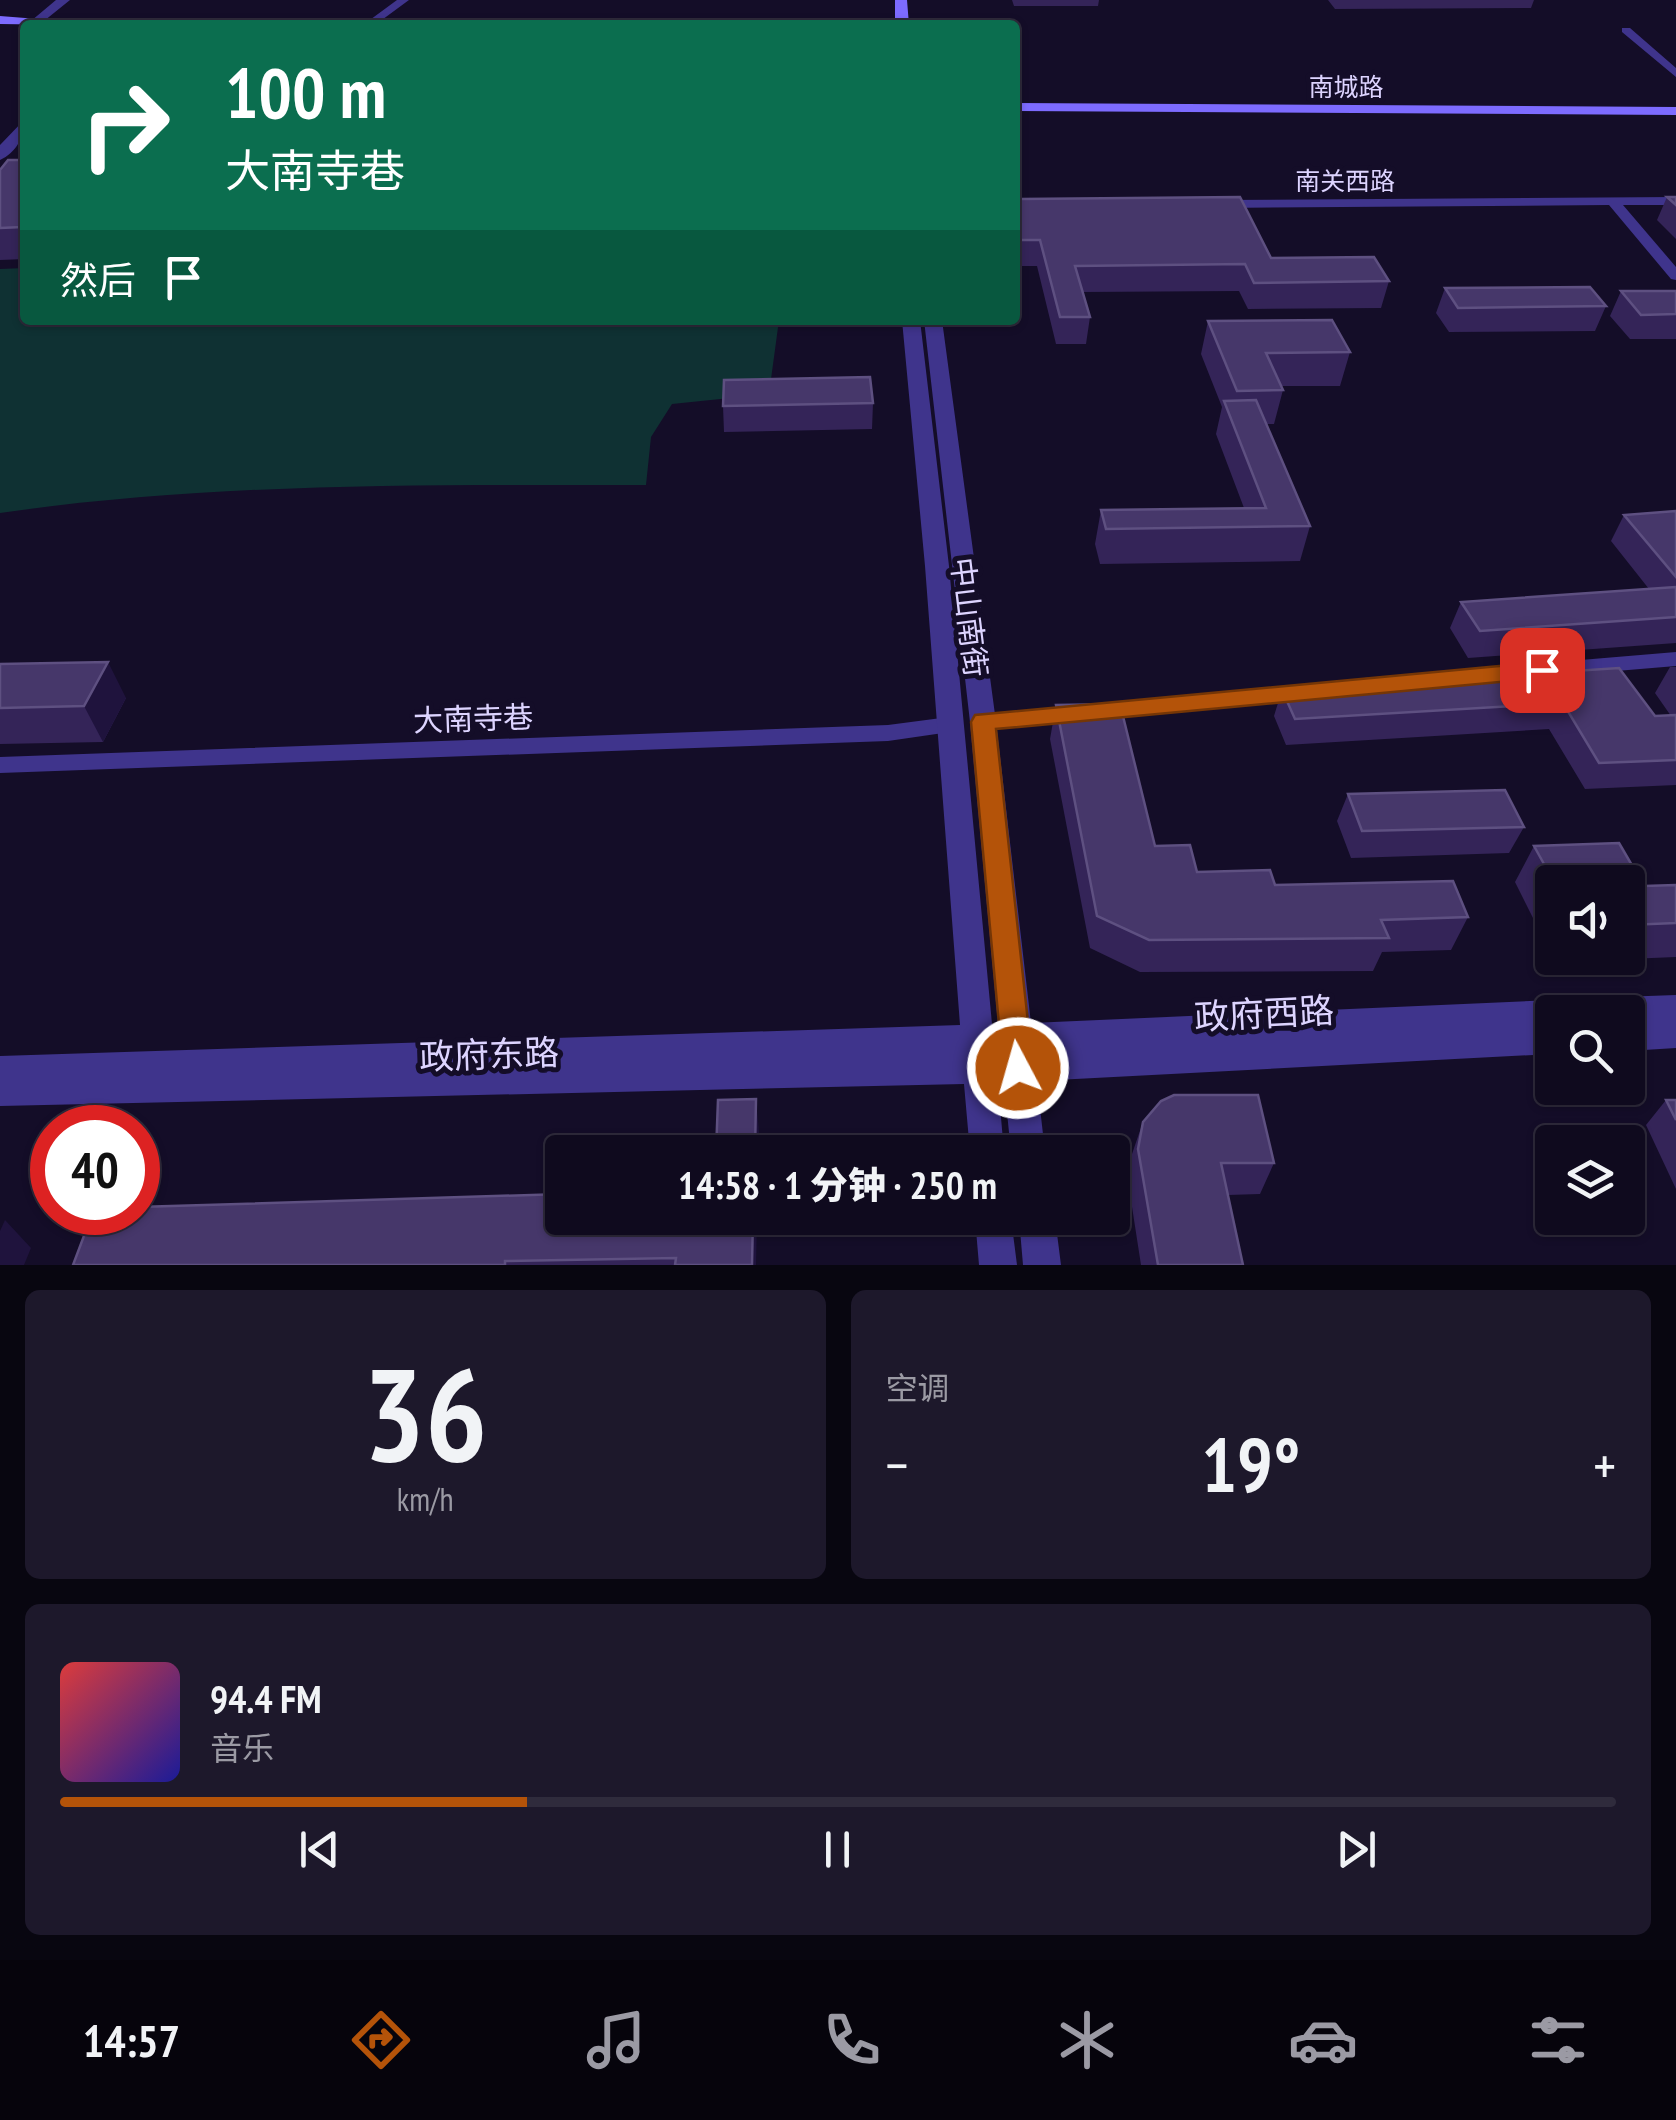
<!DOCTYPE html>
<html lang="zh">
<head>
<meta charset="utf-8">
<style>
	body { margin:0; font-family:"PT Sans Narrow","Noto Sans SC",sans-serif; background:#1d182b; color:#f1f3f6; height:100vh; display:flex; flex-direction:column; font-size:38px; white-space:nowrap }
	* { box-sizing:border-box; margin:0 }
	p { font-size:32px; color:#9b9aa4 }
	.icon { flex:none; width:55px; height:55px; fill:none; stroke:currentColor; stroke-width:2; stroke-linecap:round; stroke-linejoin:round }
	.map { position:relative; height:1265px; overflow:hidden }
	.sheet { display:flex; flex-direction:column; gap:25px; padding:25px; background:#080610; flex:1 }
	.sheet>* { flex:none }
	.hud { position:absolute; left:20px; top:20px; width:1000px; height:305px; border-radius:10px; box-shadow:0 2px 8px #0004,0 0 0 2px #2f2b3c; background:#0b6e4f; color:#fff; overflow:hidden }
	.controls { position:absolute; left:1535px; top:865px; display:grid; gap:20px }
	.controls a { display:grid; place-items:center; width:110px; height:110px; border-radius:10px; background:#0f0a1e; box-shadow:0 2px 8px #0004,0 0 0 2px #2f2b3c; font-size:50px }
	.speed { position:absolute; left:30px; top:1105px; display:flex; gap:20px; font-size:50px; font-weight:700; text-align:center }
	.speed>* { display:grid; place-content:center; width:130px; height:130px; border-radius:50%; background:#0f0a1e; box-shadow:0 2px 8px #0004,0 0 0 2px #2f2b3c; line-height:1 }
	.speed .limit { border:15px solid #d22; background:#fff; color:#111 }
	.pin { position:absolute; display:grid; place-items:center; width:85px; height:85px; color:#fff; margin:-42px; border-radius:20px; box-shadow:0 5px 15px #0006 }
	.me { position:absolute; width:110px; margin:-55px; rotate:354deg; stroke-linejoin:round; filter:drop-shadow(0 0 8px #0008) }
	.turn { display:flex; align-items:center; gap:35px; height:210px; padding:0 40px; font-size:45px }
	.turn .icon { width:130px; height:130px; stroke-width:2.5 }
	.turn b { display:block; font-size:70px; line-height:85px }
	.then { display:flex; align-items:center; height:95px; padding:0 40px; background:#0003; gap:20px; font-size:38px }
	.big { font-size:75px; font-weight:800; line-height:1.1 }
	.sheet .widget { flex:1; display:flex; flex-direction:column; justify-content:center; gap:15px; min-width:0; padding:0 35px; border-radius:15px; background:#1d182b }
	.sheet .dial { align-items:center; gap:0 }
	.dial b { font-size:130px; line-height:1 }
	.song { display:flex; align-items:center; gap:30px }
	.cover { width:120px; height:120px; border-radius:15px; background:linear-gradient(135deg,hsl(0 70% 55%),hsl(240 70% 35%)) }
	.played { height:10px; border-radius:5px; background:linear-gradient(90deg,#b45309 30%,#2f2b3c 30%) }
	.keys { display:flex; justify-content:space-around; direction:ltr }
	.heat { display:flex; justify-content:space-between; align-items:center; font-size:55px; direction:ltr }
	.sheet .tiles { flex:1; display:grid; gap:25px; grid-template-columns:1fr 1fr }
	.widget:last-child { grid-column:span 2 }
	.trip { position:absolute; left:545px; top:1135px; width:585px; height:100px; border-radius:10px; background:#0f0a1e; box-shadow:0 2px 8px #0004,0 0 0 2px #2f2b3c; font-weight:800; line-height:100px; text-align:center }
	.tabs { display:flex; height:160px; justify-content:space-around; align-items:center; background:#06040c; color:#9b9aa4 }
	.tabs .icon { width:70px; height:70px }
	.tabs .selected { color:#b45309 }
	.tabs b { font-size:45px; color:#f1f3f6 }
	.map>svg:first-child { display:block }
	.green { fill:#0f3133 }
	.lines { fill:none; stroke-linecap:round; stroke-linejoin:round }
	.minor { fill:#3f348c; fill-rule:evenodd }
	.tertiary { fill:#3f348c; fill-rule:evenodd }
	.secondary { fill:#7d6bff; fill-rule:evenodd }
	.wall { fill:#342458 }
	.shaded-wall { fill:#1f133d }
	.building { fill:#46376a; stroke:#5e5081; stroke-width:2.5 }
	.route { fill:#b45309; stroke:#753606; stroke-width:2.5 }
	.labels { text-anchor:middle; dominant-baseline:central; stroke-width:10; stroke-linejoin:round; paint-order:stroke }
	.far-street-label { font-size:25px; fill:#ddd4ff; stroke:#140d28 }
	.street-label { font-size:30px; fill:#ddd4ff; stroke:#140d28 }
	.near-street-label { font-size:35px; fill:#ddd4ff; stroke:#140d28 }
</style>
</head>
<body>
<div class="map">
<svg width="1676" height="1265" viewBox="0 0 1676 1265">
	<rect width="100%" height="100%" fill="#140d28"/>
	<path class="green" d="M 25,268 L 25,320 L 779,320 L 769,394 L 672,404 L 651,437 L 646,485 C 430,485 214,482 0,513 L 0,269 Z"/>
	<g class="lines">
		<path class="minor" d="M 397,0 L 409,0 L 375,25 L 363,25 Z
			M 1622,28 L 1630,28 L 1676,68 L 1676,77 L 1622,32 Z
			M 1676,197 L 1676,205 L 1623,205 L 1676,267 L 1676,280 L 1671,279 L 1609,205 L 1217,208 L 1210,204 L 1217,200 Z
			M 1676,652 L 1676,666 L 1364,692 L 1354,685 L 1364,678 Z
			M 1305,684 L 1312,686 L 1315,691 L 1312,696 L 1305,698 L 983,730 L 975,728 L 972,722 L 975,716 L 983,714 Z
			M 949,717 L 957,719 L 960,725 L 957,731 L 888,741 L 0,773 L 0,757 L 888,725 Z"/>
		<path class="tertiary" d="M 56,0 L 70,0 L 39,25 L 25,26 Z
			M 25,119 C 25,136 16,153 0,160 L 0,145 Z
			M 902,320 L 920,320 L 949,566 L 992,1024 L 998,1024 L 970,722 L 924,320 L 942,320 L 996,722 L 1031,1023 L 1552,1000 L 1563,1004 L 1568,1012 L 1552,1012 L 1552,1054 L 1037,1081 L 1045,1152 L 1011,1152 L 1004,1083 L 998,1083 L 1004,1152 L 970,1152 L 964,1084 L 0,1106 L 0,1056 L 960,1025 L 925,566 Z
			M 1676,995 L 1676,1048 L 1628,1051 L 1628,1012 L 1575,1012 L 1580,1002 L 1591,998 Z
			M 975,1218 L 1011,1218 L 1017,1265 L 979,1265 Z
			M 1019,1218 L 1055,1218 L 1061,1265 L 1023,1265 Z"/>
		<path class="secondary" d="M 895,0 L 907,0 L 909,25 L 895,25 Z
			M 0,16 L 63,21 L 70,25 L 0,24 Z
			M 1015,103 L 1676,107 L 1676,115 L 1015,111 Z"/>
	</g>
	<path class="wall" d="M 1012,0 L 1099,0 L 1098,6 L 1014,6 Z
		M 1328,0 L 1534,0 L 1531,8 L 1335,9 Z
		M 25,160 L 25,259 L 0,260 L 0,170 Z
		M 1015,188 L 1020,199 L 1271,258 L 1389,281 L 1381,308 L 1248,309 L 1239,291 L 1082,292 L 1090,317 L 1086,344 L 1056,344 L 1037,266 L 1015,266 Z
		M 1667,197 L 1676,197 L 1676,239 L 1657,220 Z
		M 1445,288 L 1606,306 L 1595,331 L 1449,332 L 1436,313 Z
		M 1621,291 L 1676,291 L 1676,339 L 1630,339 L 1610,316 Z
		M 1208,321 L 1350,352 L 1340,386 L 1281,386 L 1283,390 L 1274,424 L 1266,424 L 1310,526 L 1300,561 L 1100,564 L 1095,544 L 1101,510 L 1244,508 L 1216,434 L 1222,407 L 1201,354 Z
		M 873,403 L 872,429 L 724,432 L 723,406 Z
		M 1676,511 L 1676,643 L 1468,658 L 1450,628 L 1461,602 L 1649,589 L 1611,541 L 1624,515 Z
		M 0,664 L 126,698 L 103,742 L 0,744 Z
		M 1670,667 L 1676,667 L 1676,785 L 1585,789 L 1549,729 L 1286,745 L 1274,716 L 1282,690 L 1619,668 L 1655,716 L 1671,716 L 1655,693 Z
		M 1056,705 L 1155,846 L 1197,872 L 1468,917 L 1451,950 L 1382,952 L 1373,971 L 1140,972 L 1090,948 L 1050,739 Z
		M 1348,794 L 1524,827 L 1509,853 L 1351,858 L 1337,821 Z
		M 1534,846 L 1644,886 L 1676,885 L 1676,957 L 1556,962 L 1553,958 L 1628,958 L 1628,882 L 1552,882 L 1552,956 L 1515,882 Z
		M 1666,1100 L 1676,1100 L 1676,1189 L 1646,1125 Z
		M 1143,1122 L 1274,1163 L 1260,1194 L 1228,1195 L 1243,1265 L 1141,1265 L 1128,1181 L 1132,1154 Z
		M 138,1212 L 756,1265 L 73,1265 Z"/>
	<path class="shaded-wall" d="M 108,662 L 126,698 L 103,742 L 84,706 Z
		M 756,1099 L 759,1132 L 759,1152 L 755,1152 Z
		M 753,1218 L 757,1218 L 756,1265 L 752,1265 Z
		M 5,1220 L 31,1248 L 24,1265 L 0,1265 L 0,1231 Z"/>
	<path class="building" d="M 8,160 L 25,160 L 25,224 L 22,227 L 0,228 L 0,170 Z
		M 1015,188 L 1017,188 L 1020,199 L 1240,197 L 1271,258 L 1374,257 L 1389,281 L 1254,283 L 1245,264 L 1075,266 L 1090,317 L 1060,317 L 1040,240 L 1015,240 Z
		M 1667,197 L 1676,197 L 1676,205 Z
		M 1590,287 L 1606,306 L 1458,308 L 1445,288 Z
		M 1621,291 L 1676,291 L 1676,314 L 1641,315 Z
		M 1332,320 L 1350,352 L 1266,353 L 1283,390 L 1237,391 L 1208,321 Z
		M 870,377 L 873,403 L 723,406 L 724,380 Z
		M 1256,400 L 1310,526 L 1106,529 L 1101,510 L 1266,508 L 1224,401 Z
		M 1676,511 L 1676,577 L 1624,515 Z
		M 1676,587 L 1676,617 L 1480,631 L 1461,602 Z
		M 108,662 L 84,706 L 0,708 L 0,664 Z
		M 1619,668 L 1655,716 L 1676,715 L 1676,760 L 1599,763 L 1563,703 L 1295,719 L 1282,690 Z
		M 1120,704 L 1155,846 L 1190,845 L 1197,872 L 1270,870 L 1275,885 L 1453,881 L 1468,917 L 1381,920 L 1389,938 L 1149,940 L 1097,916 L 1056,705 Z
		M 1505,790 L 1524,827 L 1362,831 L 1348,794 Z
		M 1619,843 L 1644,886 L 1676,885 L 1676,923 L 1628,925 L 1628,882 L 1554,882 L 1534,846 Z
		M 1174,1095 L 1258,1095 L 1274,1163 L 1221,1163 L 1243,1265 L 1158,1265 L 1138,1149 L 1143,1122 L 1161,1101 Z
		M 756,1099 L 755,1152 L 716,1152 L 718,1100 Z
		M 1666,1100 L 1676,1100 L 1676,1120 Z
		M 562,1194 L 562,1218 L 753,1218 L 752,1265 L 675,1265 L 676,1258 L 505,1261 L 505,1265 L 73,1265 L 93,1212 L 138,1212 L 138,1207 Z"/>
	<path class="route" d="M 1542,662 L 1553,670 L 1542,678 L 996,729 L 1033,1068 L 1029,1077 L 1018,1081 L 1007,1077 L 1003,1068 L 971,722 L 975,715 Z"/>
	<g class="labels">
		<g class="far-street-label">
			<text x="1346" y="87">南城路</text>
			<text x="1345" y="181">南关西路</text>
		</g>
		<g class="street-label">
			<text transform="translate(970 617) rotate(83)">中山南街</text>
			<text transform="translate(473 718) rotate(-2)">大南寺巷</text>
		</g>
		<g class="near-street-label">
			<text transform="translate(1264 1013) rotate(-3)">政府西路</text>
			<text transform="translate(489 1054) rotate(-2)">政府东路</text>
		</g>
	</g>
</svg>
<div class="controls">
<a><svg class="icon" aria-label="sound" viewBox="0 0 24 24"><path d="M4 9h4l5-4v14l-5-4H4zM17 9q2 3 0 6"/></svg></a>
<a><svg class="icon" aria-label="search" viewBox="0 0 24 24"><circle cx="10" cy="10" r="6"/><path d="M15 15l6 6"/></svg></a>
<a><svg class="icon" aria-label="layers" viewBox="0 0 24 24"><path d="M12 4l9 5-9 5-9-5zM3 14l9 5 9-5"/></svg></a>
</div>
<div class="speed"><div class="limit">40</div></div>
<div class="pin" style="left:1542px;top:670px;background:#d93025"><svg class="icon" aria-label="arrive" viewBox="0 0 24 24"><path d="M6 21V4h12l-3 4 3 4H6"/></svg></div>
<svg class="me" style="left:1018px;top:1068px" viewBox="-20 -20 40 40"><circle r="17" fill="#b45309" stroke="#fff" stroke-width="3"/><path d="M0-11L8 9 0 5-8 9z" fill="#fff"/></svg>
<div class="trip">14:58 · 1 分钟 · 250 m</div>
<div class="hud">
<div class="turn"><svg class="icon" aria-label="right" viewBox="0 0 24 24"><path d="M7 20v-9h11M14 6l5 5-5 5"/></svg><div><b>100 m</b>大南寺巷</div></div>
<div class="then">然后<svg class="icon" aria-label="arrive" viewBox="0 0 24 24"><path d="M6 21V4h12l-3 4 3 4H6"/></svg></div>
</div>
</div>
<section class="sheet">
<div class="tiles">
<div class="widget dial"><b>36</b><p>km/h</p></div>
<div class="widget"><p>空调</p>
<div class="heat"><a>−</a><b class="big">19°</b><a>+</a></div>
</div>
<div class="widget">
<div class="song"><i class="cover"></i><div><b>94.4 FM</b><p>音乐</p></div></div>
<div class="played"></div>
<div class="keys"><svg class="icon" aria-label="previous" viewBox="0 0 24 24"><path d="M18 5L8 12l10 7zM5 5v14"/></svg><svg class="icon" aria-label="pause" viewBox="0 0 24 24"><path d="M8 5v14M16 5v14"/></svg><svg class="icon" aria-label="next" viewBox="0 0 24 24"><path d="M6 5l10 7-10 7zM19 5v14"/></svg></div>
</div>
</div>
</section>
<nav class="tabs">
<b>14:57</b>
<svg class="icon selected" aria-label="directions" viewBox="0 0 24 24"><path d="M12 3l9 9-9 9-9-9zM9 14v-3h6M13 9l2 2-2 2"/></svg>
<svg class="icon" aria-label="music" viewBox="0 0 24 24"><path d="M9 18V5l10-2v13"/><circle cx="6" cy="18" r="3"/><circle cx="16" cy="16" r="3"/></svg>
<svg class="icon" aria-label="phone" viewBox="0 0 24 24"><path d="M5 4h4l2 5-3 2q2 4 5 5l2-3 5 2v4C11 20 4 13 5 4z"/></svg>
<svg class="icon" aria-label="climate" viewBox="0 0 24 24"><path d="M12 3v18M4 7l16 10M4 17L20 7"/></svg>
<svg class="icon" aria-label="car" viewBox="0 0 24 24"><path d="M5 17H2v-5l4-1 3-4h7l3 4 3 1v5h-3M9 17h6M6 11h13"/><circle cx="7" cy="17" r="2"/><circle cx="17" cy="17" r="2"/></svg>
<svg class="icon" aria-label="filters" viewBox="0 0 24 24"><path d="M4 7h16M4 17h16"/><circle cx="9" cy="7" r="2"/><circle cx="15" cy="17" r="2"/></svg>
</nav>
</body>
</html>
